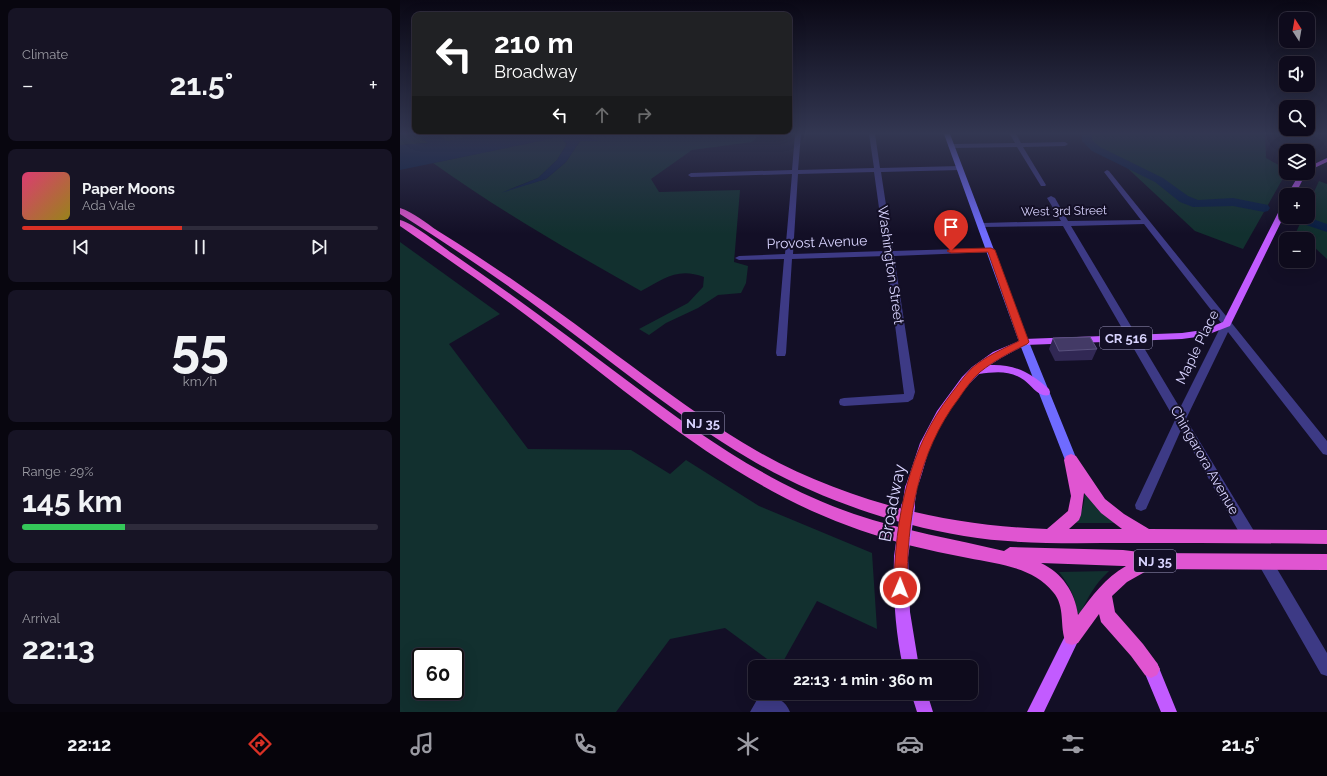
<!DOCTYPE html>
<html lang="en">
<head>
<meta charset="utf-8">
<style>
	body { margin:0; font-family:Raleway,sans-serif; background:#171425; color:#f1f3f6; height:100vh; display:flex; flex-direction:column; font-size:15px; white-space:nowrap }
	* { box-sizing:border-box; margin:0 }
	p { font-size:13px; color:#9b9ba3 }
	.icon { flex:none; width:22px; height:22px; fill:none; stroke:currentColor; stroke-width:2; stroke-linecap:round; stroke-linejoin:round }
	.map { position:relative; flex:1; overflow:hidden }
	.details { display:flex; flex-direction:column; gap:8px; padding:8px; background:#08060f; width:400px }
	.details>* { flex:none }
	.guide { position:absolute; left:12px; top:12px; width:380px; height:122px; border-radius:8px; box-shadow:0 4px 16px #0002,0 0 0 1px #2e2b3b; background:#202124; color:#fff; overflow:hidden }
	.needle { width:26px; rotate:349deg }
	.tools { position:absolute; left:879px; top:12px; display:grid; gap:8px }
	.tools a { display:grid; place-items:center; width:36px; height:36px; border-radius:8px; background:#0e0b1c; box-shadow:0 4px 16px #0002,0 0 0 1px #2e2b3b; font-size:20px }
	.speed { position:absolute; left:12px; top:648px; display:flex; gap:8px; font-size:20px; font-weight:700; text-align:center }
	.speed>* { display:grid; place-content:center; width:52px; height:52px; border-radius:50%; background:#0e0b1c; box-shadow:0 4px 16px #0002,0 0 0 1px #2e2b3b; line-height:1 }
	.speed .limit { border:2px solid #111; border-radius:6px; background:#fff; color:#111 }
	.pin { position:absolute; display:grid; place-items:center; width:34px; height:34px; color:#fff; margin:-41px -17px; border-radius:50% 50% 50% 0; rotate:-45deg; box-shadow:0 0 4px #0007 }
	.pin .icon { rotate:45deg }
	.me { position:absolute; width:44px; margin:-22px; rotate:1deg; stroke-linejoin:round; filter:drop-shadow(0 0 3px #0008) }
	.turn { display:flex; align-items:center; gap:14px; height:84px; padding:0 16px; font-size:18px }
	.turn .icon { width:52px; height:52px; stroke-width:2.5 }
	.turn b { display:block; font-size:28px; line-height:34px }
	.lanes { display:flex; align-items:center; height:38px; padding:0 16px; background:#0003; justify-content:center; gap:20px; direction:ltr }
	.lanes .off { opacity:.35 }
	.big { font-size:30px; font-weight:700; line-height:1.1 }
	.details .tile { flex:1; display:flex; flex-direction:column; justify-content:center; gap:6px; min-width:0; padding:0 14px; border-radius:8px; background:#171425 }
	.details .dial { align-items:center; gap:0 }
	.dial b { font-size:52px; line-height:1 }
	.song { display:flex; align-items:center; gap:12px }
	.cover { width:48px; height:48px; border-radius:6px; background:linear-gradient(135deg,hsl(340 70% 55%),hsl(50 70% 35%)) }
	.played { height:4px; border-radius:2px; background:linear-gradient(90deg,#d93025 45%,#2e2b3b 45%) }
	.keys { display:flex; justify-content:space-around; direction:ltr }
	.heat { display:flex; justify-content:space-between; align-items:center; font-size:22px; direction:ltr }
	.charge { height:6px; border-radius:3px; background:linear-gradient(90deg,#34c759 29%,#2e2b3b 0) }
	.trip { position:absolute; left:348px; top:660px; width:230px; height:40px; border-radius:8px; background:#0e0b1c; box-shadow:0 4px 16px #0002,0 0 0 1px #2e2b3b; font-weight:700; line-height:40px; text-align:center }
	.tab-bar { display:flex; height:64px; justify-content:space-around; align-items:center; background:#06040b; color:#9b9ba3 }
	.tab-bar .icon { width:28px; height:28px }
	.tab-bar .on { color:#d93025 }
	.tab-bar b { font-size:18px; color:#f1f3f6 }
	main { display:flex; flex:1; min-height:0 }
	.map>svg:first-child { display:block }
	.green { fill:#12302f; fill-rule:evenodd }
	.water { fill:#0a1f44 }
	.lines { fill:none; stroke-linecap:round; stroke-linejoin:round }
	.river { fill:#0a1f44; fill-rule:evenodd }
	.minor { fill:#3d3a85; fill-rule:evenodd }
	.secondary { fill:#6f6bff; fill-rule:evenodd }
	.primary { fill:#c25bff; fill-rule:evenodd }
	.trunk { fill:#e055d1; fill-rule:evenodd }
	.primary-bridge-far1 { stroke:#c25bff; stroke-width:12 }
	.primary-bridge { stroke:#c25bff; stroke-width:14 }
	.wall { fill:#312854 }
	.building { fill:#433a66; stroke:#5a527e }
	.route { fill:#d93025; stroke:#8d1f18 }
	.labels { text-anchor:middle; dominant-baseline:central; stroke-width:4; stroke-linejoin:round; paint-order:stroke }
	.far-street-label { font-size:12px; fill:#d9d4ff; stroke:#130f26 }
	.shield { fill:#130f26; stroke:#9e99be; stroke-width:1 }
	.shield-label { font-size:13px; font-weight:bold; fill:#d9d4ff }
	.street-label { font-size:14px; fill:#d9d4ff; stroke:#130f26 }
	.near-street-label { font-size:17px; fill:#d9d4ff; stroke:#130f26 }
</style>
</head>
<body>
<main>
<section class="details">
<div class="tile"><p>Climate</p>
<div class="heat"><a>−</a><b class="big">21.5°</b><a>+</a></div>
</div>
<div class="tile">
<div class="song"><i class="cover"></i><div><b>Paper Moons</b><p>Ada Vale</p></div></div>
<div class="played"></div>
<div class="keys"><svg class="icon" aria-label="previous" viewBox="0 0 24 24"><path d="M18 5L8 12l10 7zM5 5v14"/></svg><svg class="icon" aria-label="pause" viewBox="0 0 24 24"><path d="M8 5v14M16 5v14"/></svg><svg class="icon" aria-label="next" viewBox="0 0 24 24"><path d="M6 5l10 7-10 7zM19 5v14"/></svg></div>
</div>
<div class="tile dial"><b>55</b><p>km/h</p></div>
<div class="tile"><p>Range · 29%</p><b class="big">145 km</b><div class="charge"></div></div>
<div class="tile"><p>Arrival</p><b class="big">22:13</b></div>
</section>
<div class="map">
<svg width="927" height="712" viewBox="0 0 927 712">
	<rect width="100%" height="100%" fill="#130f26"/>
	<path class="green" d="M 0,134 L 15,134 L 28,143 L 0,145 Z
		M 35,134 L 81,134 L 48,141 Z
		M 245,134 L 360,134 L 352,142 L 292,150 L 251,179 L 259,192 L 340,190 L 334,262 L 348,266 L 346,283 L 341,293 L 318,295 L 298,308 L 266,323 L 249,335 L 239,329 L 288,303 L 303,287 L 304,277 C 277,267 264,279 241,291 C 170,251 100,211 33,163 L 159,137 L 167,144 L 157,160 L 138,178 L 108,190 L 146,179 L 166,162 L 180,141 L 197,141 L 182,136 Z
		M 684,134 L 865,134 L 866,158 L 886,169 L 886,173 L 843,249 L 795,231 L 723,164 L 695,152 L 683,140 Z
		M 919,181 L 927,184 L 927,259 L 914,247 L 908,245 L 908,239 L 893,239 L 903,217 L 908,217 L 908,205 Z
		M 0,242 L 100,314 L 49,344 L 128,449 L 231,450 L 270,474 L 286,460 L 359,506 L 472,553 L 477,629 L 417,601 L 380,667 L 378,667 L 325,628 L 270,639 L 216,712 L 0,712 ZM 21,657 L 55,657 L 55,691 L 21,691 Z
		M 684,489 L 716,523 L 673,523 C 682,512 686,504 684,489 Z
		M 709,571 C 695,584 688,597 680,614 L 677,613 C 676,597 669,585 659,572 Z"/>
	<path class="water" d="M 15,134 L 35,134 L 48,141 L 81,134 L 245,134 L 184,135 L 199,141 L 180,141 L 166,162 L 146,179 L 101,193 L 138,178 L 157,160 L 167,144 L 159,137 L 0,170 L 0,145 L 28,143 Z"/>
	<g class="lines">
		<path class="river" d="M 682,134 L 692,134 L 692,140 L 700,147 L 763,178 L 788,196 L 798,200 L 833,198 L 868,205 L 870,208 L 868,211 L 864,212 L 833,206 L 793,207 L 780,202 L 755,182 L 692,151 L 682,141 Z
			M 892,217 L 907,217 L 927,224 L 927,232 L 894,221 Z"/>
		<path class="minor" d="M 395,134 L 401,134 L 398,170 L 474,168 L 469,134 L 475,134 L 480,168 L 560,166 L 563,168 L 560,170 L 481,172 L 493,251 L 591,248 L 595,250 L 591,252 L 494,256 L 515,392 L 513,399 L 508,402 L 444,406 L 440,405 L 439,402 L 440,399 L 444,398 L 504,394 L 486,256 L 392,259 L 386,353 L 385,356 L 377,356 L 376,353 L 384,259 L 339,260 L 335,258 L 339,256 L 385,254 L 392,174 L 291,177 L 288,175 L 291,173 L 392,170 ZM 474,172 L 485,251 L 393,254 L 398,174 Z
			M 610,134 L 616,134 L 621,143 L 665,142 L 668,144 L 665,146 L 623,147 L 646,185 L 645,186 L 641,186 L 617,147 L 551,148 L 548,146 L 551,144 L 615,143 Z
			M 707,170 L 709,171 L 927,441 L 927,455 L 923,454 L 828,332 L 786,419 L 854,531 L 856,536 L 854,541 L 849,542 L 844,541 L 781,430 L 746,509 L 741,511 L 736,509 L 735,505 L 775,420 L 663,226 L 582,227 L 578,225 L 582,223 L 661,221 L 647,198 L 651,196 L 655,198 L 668,221 L 741,220 L 704,172 ZM 744,224 L 822,324 L 780,408 L 671,226 Z
			M 865,555 L 870,557 L 927,653 L 927,676 L 921,674 L 860,567 L 858,562 L 860,557 Z
			M 364,696 C 376,696 386,701 390,712 L 350,712 L 358,698 Z"/>
		<path class="secondary" d="M 544,134 L 550,134 L 629,342 L 677,460 L 675,464 L 671,465 L 667,464 L 665,460 L 619,342 Z"/>
		<path class="primary" d="M 927,158 L 927,162 L 908,171 L 908,167 Z
			M 900,173 L 906,173 L 895,195 L 887,195 Z
			M 883,203 L 886,203 L 886,212 L 830,326 L 804,336 L 782,339 L 625,345 L 601,358 L 590,365 C 615,364 631,373 649,389 L 650,392 L 649,395 C 639,398 631,385 624,380 C 610,370 595,372 579,374 C 559,393 543,417 532,442 C 525,458 523,476 515,492 L 511,494 L 507,492 L 505,488 L 520,443 L 537,411 L 562,377 L 572,367 L 593,352 L 624,339 L 782,333 L 803,330 L 823,322 Z
			M 501,550 L 506,552 L 508,557 L 510,612 L 519,667 L 503,667 C 495,630 493,594 494,557 L 496,552 Z
			M 672,629 L 677,632 L 680,637 L 644,712 L 627,712 L 667,632 Z
			M 751,661 L 757,663 L 777,712 L 761,712 L 743,669 L 745,663 Z
			M 511,693 L 527,693 L 533,712 L 517,712 Z"/>
		<path class="trunk" d="M 0,208 C 13,212 26,223 38,231 C 70,251 102,272 133,294 C 208,346 278,405 357,451 C 445,501 547,526 647,529 L 668,511 L 671,496 L 664,460 L 666,456 L 671,454 L 676,456 L 705,499 L 724,514 L 749,529 L 927,530 L 927,544 C 860,543 794,543 727,543 C 673,543 618,545 564,536 C 488,523 413,497 348,458 C 277,416 214,363 148,315 C 100,279 50,246 0,214 ZM 684,493 L 701,513 L 722,529 L 669,529 L 679,520 L 681,515 Z
			M 0,220 C 13,223 40,245 53,254 C 113,295 170,338 229,382 C 298,434 372,486 454,514 C 504,531 554,539 604,551 L 610,547 L 723,550 L 748,553 L 927,554 L 927,570 L 750,569 L 727,582 L 712,596 L 715,612 L 743,644 L 757,663 L 760,669 L 757,675 L 751,678 L 745,675 L 731,656 L 701,622 L 699,614 L 678,643 L 672,645 L 666,643 C 659,626 666,607 653,592 C 633,567 598,564 568,558 C 548,554 528,550 508,545 C 476,536 443,525 412,511 C 313,466 229,394 143,328 C 96,292 48,259 0,226 ZM 641,563 L 723,566 L 726,566 C 705,578 692,596 678,615 C 675,592 662,573 641,563 Z"/>
		<path class="primary-bridge-far1" d="M 508,508 L 511,488"/>
		<path class="primary-bridge" d="M 501,557 L 508,507"/>
	</g>
	<path class="wall" d="M 653,338 L 697,349 L 692,360 L 655,361 L 649,349 Z"/>
	<path class="building" d="M 690,337 L 697,349 L 659,351 L 653,338 Z"/>
	<linearGradient id="sky" x2="0" y2="1"><stop stop-color="#0a0815"/><stop offset="0.57" stop-color="#333752"/><stop offset="1" stop-color="#333752" stop-opacity="0"/></linearGradient>
	<rect width="927" height="234" fill="url(#sky)"/>
	<path class="route" d="M 591,248 L 595,250 L 629,342 L 627,344 C 611,352 595,360 580,372 C 572,379 565,389 559,398 C 517,453 507,520 507,588 L 505,592 L 500,594 L 496,592 L 494,588 C 495,519 508,449 551,394 C 558,385 564,376 572,368 C 586,356 603,349 619,341 L 588,252 L 551,253 L 547,251 L 551,249 Z"/>
	<g class="labels">
		<g class="far-street-label">
			<text transform="translate(664 211) rotate(-1)">West 3rd Street</text>
		</g>
		<g class="shield">
			<rect x="700" y="327" width="52" height="22" rx="3"/>
			<rect x="282" y="412" width="42" height="22" rx="3"/>
			<rect x="734" y="550" width="42" height="22" rx="3"/>
		</g>
		<g class="shield-label">
			<text x="726" y="338">CR 516</text>
			<text x="303" y="423">NJ 35</text>
			<text x="755" y="561">NJ 35</text>
		</g>
		<g class="street-label">
			<text transform="translate(417 242) rotate(-2)">Provost Avenue</text>
			<text transform="translate(491 265) rotate(82)">Washington Street</text>
			<text transform="translate(797 347) rotate(-64)">Maple Place</text>
			<text transform="translate(805 460) rotate(60)">Chingarora Avenue</text>
		</g>
		<g class="near-street-label">
			<text transform="translate(492 503) rotate(-79)">Broadway</text>
		</g>
	</g>
</svg>
<div class="tools">
<a><svg class="needle" viewBox="-14 -14 28 28"><path d="M0-13l5 13h-10z" fill="#e53935"/><path d="M0 13l5-13h-10z" fill="#9b9ba3"/></svg></a>
<a><svg class="icon" aria-label="sound" viewBox="0 0 24 24"><path d="M4 9h4l5-4v14l-5-4H4zM17 9q2 3 0 6"/></svg></a>
<a><svg class="icon" aria-label="search" viewBox="0 0 24 24"><circle cx="10" cy="10" r="6"/><path d="M15 15l6 6"/></svg></a>
<a><svg class="icon" aria-label="layers" viewBox="0 0 24 24"><path d="M12 4l9 5-9 5-9-5zM3 14l9 5 9-5"/></svg></a>
<a>+</a>
<a>−</a>
</div>
<div class="speed"><div class="limit">60</div></div>
<div class="pin" style="left:551px;top:251px;background:#d93025"><svg class="icon" aria-label="arrive" viewBox="0 0 24 24"><path d="M6 21V4h12l-3 4 3 4H6"/></svg></div>
<svg class="me" style="left:500px;top:588px" viewBox="-20 -20 40 40"><circle r="17" fill="#d93025" stroke="#fff" stroke-width="3"/><path d="M0-11L8 9 0 5-8 9z" fill="#fff"/></svg>
<div class="trip">22:13 · 1 min · 360 m</div>
<div class="guide">
<div class="turn"><svg class="icon" aria-label="left" viewBox="0 0 24 24"><path d="M17 20v-9H6M10 6l-5 5 5 5"/></svg><div><b>210 m</b>Broadway</div></div>
<div class="lanes"><svg class="icon" aria-label="left" viewBox="0 0 24 24"><path d="M17 20v-9H6M10 6l-5 5 5 5"/></svg><svg class="icon off" aria-label="ahead" viewBox="0 0 24 24"><path d="M12 20V5M6 11l6-6 6 6"/></svg><svg class="icon off" aria-label="right" viewBox="0 0 24 24"><path d="M7 20v-9h11M14 6l5 5-5 5"/></svg></div>
</div>
</div>
</main>
<nav class="tab-bar">
<b>22:12</b>
<svg class="icon on" aria-label="directions" viewBox="0 0 24 24"><path d="M12 3l9 9-9 9-9-9zM9 14v-3h6M13 9l2 2-2 2"/></svg>
<svg class="icon" aria-label="music" viewBox="0 0 24 24"><path d="M9 18V5l10-2v13"/><circle cx="6" cy="18" r="3"/><circle cx="16" cy="16" r="3"/></svg>
<svg class="icon" aria-label="phone" viewBox="0 0 24 24"><path d="M5 4h4l2 5-3 2q2 4 5 5l2-3 5 2v4C11 20 4 13 5 4z"/></svg>
<svg class="icon" aria-label="climate" viewBox="0 0 24 24"><path d="M12 3v18M4 7l16 10M4 17L20 7"/></svg>
<svg class="icon" aria-label="car" viewBox="0 0 24 24"><path d="M5 17H2v-5l4-1 3-4h7l3 4 3 1v5h-3M9 17h6M6 11h13"/><circle cx="7" cy="17" r="2"/><circle cx="17" cy="17" r="2"/></svg>
<svg class="icon" aria-label="filters" viewBox="0 0 24 24"><path d="M4 7h16M4 17h16"/><circle cx="9" cy="7" r="2"/><circle cx="15" cy="17" r="2"/></svg>
<b>21.5°</b>
</nav>
</body>
</html>
